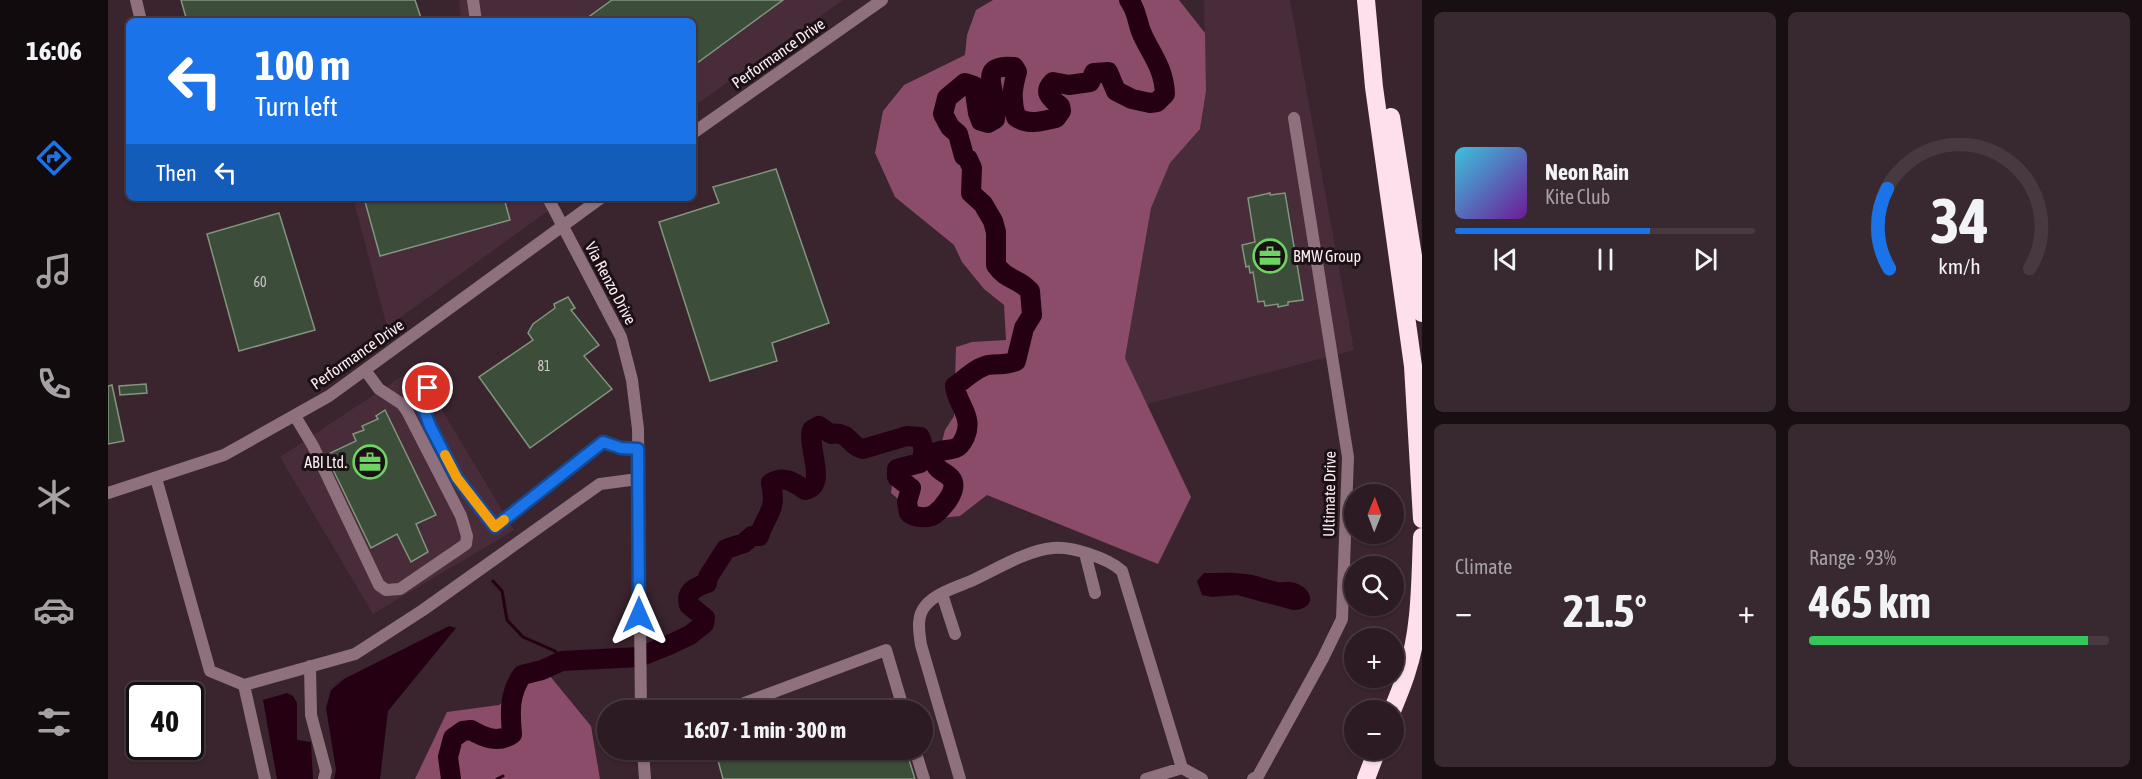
<!DOCTYPE html>
<html lang="en">
<head>
<meta charset="utf-8">
<style>
	body { margin:0; font-family:"Asap Condensed",sans-serif; background:#38282f; color:#f1f3f6; height:100vh; display:flex; flex-direction:column; font-size:22px; white-space:nowrap }
	* { box-sizing:border-box; margin:0 }
	p { font-size:20px; color:#a6a1a5 }
	.icon { flex:none; width:33px; height:33px; fill:none; stroke:currentColor; stroke-width:2; stroke-linecap:round; stroke-linejoin:round }
	.map { position:relative; flex:1; overflow:hidden }
	.sheet { display:flex; flex-direction:column; gap:12px; padding:12px; background:#180f13; width:720px }
	.sheet>* { flex:none }
	.hud { position:absolute; left:18px; top:18px; width:570px; height:183px; border-radius:9px; box-shadow:0 2px 4px #0004,0 0 0 2px #483940; background:#1a73e8; color:#fff; overflow:hidden }
	.needle { width:39px; rotate:1deg }
	.tools { position:absolute; left:1236px; top:484px; display:grid; gap:12px }
	.tools a { display:grid; place-items:center; width:60px; height:60px; border-radius:50%; background:#2c1b22; box-shadow:0 2px 4px #0004,0 0 0 2px #483940; font-size:30px }
	.speed { position:absolute; left:18px; top:682px; display:flex; gap:12px; font-size:30px; font-weight:700; text-align:center }
	.speed>* { display:grid; place-content:center; width:78px; height:78px; border-radius:50%; background:#2c1b22; box-shadow:0 2px 4px #0004,0 0 0 2px #483940; line-height:1 }
	.speed .limit { border:3px solid #111; border-radius:9px; background:#fff; color:#111 }
	.pin { position:absolute; display:grid; place-items:center; width:51px; height:51px; color:#fff; margin:-26px; border:3px solid #fff; border-radius:50%; box-shadow:0 2px 6px #0007 }
	.me { position:absolute; width:66px; margin:-33px; rotate:0deg; stroke-linejoin:round; filter:drop-shadow(0 0 4px #0008) }
	.turn { display:flex; align-items:center; gap:21px; height:126px; padding:0 30px; font-size:27px }
	.turn .icon { width:78px; height:78px; stroke-width:2.5 }
	.turn b { display:block; font-size:42px; line-height:51px }
	.then { display:flex; align-items:center; height:57px; padding:0 30px; background:#0003; gap:12px; font-size:22px }
	.big { font-size:45px; font-weight:700; line-height:1.1 }
	.sheet .widget { flex:1; display:flex; flex-direction:column; justify-content:center; gap:9px; min-width:0; padding:0 21px; border-radius:9px; background:#38282f }
	.sheet .dial { align-items:center; gap:0 }
	.dial svg { height:156px; overflow:visible; fill:none; stroke:#483940; stroke-width:7; stroke-linecap:round; text-anchor:middle }
	.dial text { fill:#f1f3f6; stroke:none }
	.song { display:flex; align-items:center; gap:18px }
	.cover { width:72px; height:72px; border-radius:9px; background:linear-gradient(135deg,hsl(190 70% 55%),hsl(280 70% 35%)) }
	.played { height:6px; border-radius:3px; background:linear-gradient(90deg,#1a73e8 65%,#483940 65%) }
	.keys { display:flex; justify-content:space-around; direction:ltr }
	.heat { display:flex; justify-content:space-between; align-items:center; font-size:33px; direction:ltr }
	.charge { height:9px; border-radius:4px; background:linear-gradient(90deg,#34c759 93%,#483940 0) }
	.sheet .tiles { flex:1; display:grid; gap:12px; grid-template-columns:repeat(2,1fr) }
	.trip { position:absolute; left:489px; top:700px; width:336px; height:60px; border-radius:30px; background:#2c1b22; box-shadow:0 2px 4px #0004,0 0 0 2px #483940; font-weight:700; line-height:60px; text-align:center }
	main { display:flex; flex:1; min-height:0 }
	.menu { display:flex; flex-direction:column; width:108px; justify-content:space-around; align-items:center; background:#120b0e; color:#a6a1a5 }
	.menu .icon { width:42px; height:42px }
	.menu .active { color:#1a73e8 }
	.menu b { font-size:27px; color:#f1f3f6 }
	.map>svg:first-child { display:block }
	.built { fill:#492c39 }
	.forest { fill:#8b4c69 }
	.water { fill:#250013 }
	.lines { fill:none; stroke-linecap:round; stroke-linejoin:round }
	.stream { stroke:#250013; stroke-width:3 }
	.river { stroke:#250013; stroke-width:20 }
	.building { fill:#3c4d3a; stroke:#82957f; stroke-width:1.5 }
	.minor { stroke:#8f717d; stroke-width:12 }
	.highway { stroke:#fee0ec; stroke-width:18 }
	.route-casing { stroke:#114b97; stroke-width:15 }
	.route { stroke:#1a73e8; stroke-width:10 }
	.slow { stroke:#f59e0b; stroke-width:10 }
	.labels { text-anchor:middle; dominant-baseline:central; stroke-width:6; stroke-linejoin:round; paint-order:stroke }
	.number-label { font-size:14px; fill:#cdc5c6 }
	.street-label { font-size:16px; fill:#fdedf4; stroke:#1b1115 }
	.poi-label { font-size:16px; fill:#fdedf4; stroke:#1b1115; text-anchor:start }
</style>
</head>
<body>
<main>
<nav class="menu">
<b>16:06</b>
<svg class="icon active" aria-label="directions" viewBox="0 0 24 24"><path d="M12 3l9 9-9 9-9-9zM9 14v-3h6M13 9l2 2-2 2"/></svg>
<svg class="icon" aria-label="music" viewBox="0 0 24 24"><path d="M9 18V5l10-2v13"/><circle cx="6" cy="18" r="3"/><circle cx="16" cy="16" r="3"/></svg>
<svg class="icon" aria-label="phone" viewBox="0 0 24 24"><path d="M5 4h4l2 5-3 2q2 4 5 5l2-3 5 2v4C11 20 4 13 5 4z"/></svg>
<svg class="icon" aria-label="climate" viewBox="0 0 24 24"><path d="M12 3v18M4 7l16 10M4 17L20 7"/></svg>
<svg class="icon" aria-label="car" viewBox="0 0 24 24"><path d="M5 17H2v-5l4-1 3-4h7l3 4 3 1v5h-3M9 17h6M6 11h13"/><circle cx="7" cy="17" r="2"/><circle cx="17" cy="17" r="2"/></svg>
<svg class="icon" aria-label="filters" viewBox="0 0 24 24"><path d="M4 7h16M4 17h16"/><circle cx="9" cy="7" r="2"/><circle cx="15" cy="17" r="2"/></svg>
</nav>
<div class="map">
<svg width="1314" height="779" viewBox="0 0 1314 779">
	<rect width="100%" height="100%" fill="#3a242e"/>
	<path class="built" d="M 351,0 L 735,0 L 585,107 L 585,21 L 353,21 Z
		M 1096,0 L 1182,0 L 1246,350 L 1039,404 L 1017,358 L 1043,208 L 1062,163 L 1092,129 L 1098,91 Z
		M 245,198 L 458,198 L 279,327 Z
		M 308,367 L 406,530 L 265,614 L 172,457 Z"/>
	<path class="forest" d="M 885,0 L 1071,0 L 1097,33 L 1098,91 L 1092,129 L 1062,163 L 1043,208 L 1017,358 L 1083,497 L 1050,564 L 879,495 L 852,516 L 815,520 L 783,493 L 786,470 L 796,463 L 818,462 L 831,453 L 837,430 L 846,416 L 848,347 L 864,342 L 898,340 L 896,305 L 876,289 L 854,262 L 846,245 L 787,197 L 767,153 L 775,111 L 796,85 L 857,55 L 859,35 L 868,10 Z
		M 437,670 L 483,726 L 492,779 L 307,779 L 339,712 L 391,705 Z"/>
	<path class="water" d="M 1096,573 C 1109,573 1124,572 1138,574 C 1149,575 1159,580 1170,582 C 1174,583 1179,581 1183,582 C 1205,586 1211,609 1185,610 L 1129,595 L 1104,597 L 1094,595 L 1089,581 Z
		M 341,626 L 348,628 L 280,711 L 272,779 L 226,779 L 228,770 L 218,708 L 223,690 L 236,679 Z
		M 179,693 L 185,696 L 189,703 L 189,740 L 203,742 L 205,779 L 169,779 L 155,700 Z"/>
	<g class="lines">
		<path class="stream" d="M 385,581 L 394,591 L 399,620 L 415,637 L 447,651 L 454,661
			M 389,779 L 395,776"/>
		<path class="river" d="M 343,779 L 340,757 L 345,738 L 355,731 L 363,730 C 375,737 390,744 404,734 C 402,712 401,694 414,675 L 434,670 L 454,661 L 531,657 L 561,645 L 582,635 L 596,624 L 597,618 L 581,605 C 577,591 588,587 599,583 L 600,577 L 618,549 L 636,543 L 644,536 L 651,536 C 659,512 669,512 663,483 C 676,475 686,482 697,490 C 720,485 699,448 704,430 L 711,426 L 723,434 C 743,431 740,446 755,449 L 799,436 L 812,437 C 816,447 817,453 812,463 L 789,469 L 789,477 L 803,488 L 799,502 L 801,513 C 808,518 820,519 827,514 C 835,508 848,492 845,482 C 841,470 826,475 825,454 C 832,449 840,451 848,448 C 853,446 855,441 857,437 C 866,416 849,405 847,386 C 857,379 869,367 880,365 C 891,363 898,366 908,361 L 916,328 L 924,315 L 922,291 C 909,277 899,281 888,265 L 888,232 L 885,221 L 875,204 L 863,193 L 864,168 L 860,159 L 856,156 L 850,134 L 842,127 L 835,114 L 839,98 L 857,83 L 866,86 L 870,113 L 873,121 L 880,123 L 887,119 C 887,115 888,109 887,105 C 885,84 872,64 906,67 L 909,72 C 904,88 903,101 908,117 C 922,126 934,121 948,118 L 953,111 L 952,106 C 944,99 934,93 945,82 L 961,85 L 982,82 L 986,73 L 1000,72 L 1008,91 L 1024,99 L 1042,103 L 1049,102 L 1057,94 C 1056,69 1045,57 1035,36 C 1028,22 1031,14 1021,0"/>
	</g>
	<path class="building" d="M 73,0 L 307,0 L 314,21 L 79,21 Z
		M 504,0 L 675,0 L 585,66 L 585,21 L 475,21 Z
		M 668,169 L 721,323 L 664,343 L 669,361 L 602,381 L 551,222 L 611,203 L 605,187 Z
		M 1162,193 L 1162,195 L 1177,193 L 1195,300 L 1180,302 L 1180,305 L 1170,307 L 1170,304 L 1157,306 L 1156,301 L 1150,302 L 1145,272 L 1142,273 L 1141,266 L 1138,267 L 1134,245 L 1147,242 L 1140,198 Z
		M 256,198 L 396,198 L 402,220 L 272,256 Z
		M 171,213 L 207,330 L 131,351 L 99,234 Z
		M 460,297 L 467,308 L 463,310 L 491,345 L 476,356 L 504,389 L 422,448 L 371,377 L 425,340 L 420,333 L 425,324 L 447,308 L 446,304 Z
		M 38,384 L 39,393 L 12,395 L 11,386 Z
		M 4,385 L 16,441 L 0,444 L 0,386 Z
		M 277,410 L 328,515 L 308,524 L 320,552 L 303,562 L 289,534 L 263,548 L 218,455 L 248,441 L 245,434 L 256,430 L 254,426 L 270,419 L 268,416 Z
		M 782,700 L 786,711 L 753,711 L 753,709 Z
		M 617,750 L 798,750 L 807,779 L 615,779 L 608,753 Z"/>
	<g class="lines">
		<path class="minor" d="M 28,0 L 33,21
			M 365,0 L 368,21
			M 585,133 L 774,0
			M 440,198 L 513,337 L 524,380 L 530,429 L 533,711
			M 319,388 L 315,407 L 322,426 L 349,478 L 387,527 L 495,442 L 513,448 L 530,449
			M 187,416 L 205,446 L 271,585 L 278,590 L 292,589 L 358,544 L 359,536 L 353,516 L 299,411 L 294,404 L 271,389 L 257,370
			M 48,478 L 102,671 L 136,685 L 247,654 L 315,610 L 492,484 L 530,479
			M 0,493 L 116,455 L 221,396 L 493,198
			M 977,553 L 987,593
			M 834,594 L 847,634
			M 202,666 L 203,715 L 218,771 L 216,779
			M 136,685 L 157,779
			M 615,711 L 778,650 L 796,711
			M 535,750 L 537,779
			M 807,750 L 816,779
			M 852,779 L 813,645 C 811,631 808,616 818,605 C 828,593 849,587 863,581 C 887,570 919,550 945,548 C 957,547 970,550 981,554 C 994,558 1004,562 1014,571 L 1074,768
			M 1038,779 L 1074,768 L 1094,779
			M 1145,779 L 1150,776 L 1215,658 L 1234,619 L 1240,457 L 1186,118"/>
		<path class="highway" d="M 1258,0 L 1266,87 L 1305,366 L 1314,519
			M 1283,117 L 1314,313
			M 1284,711 C 1289,698 1295,685 1299,671 C 1313,628 1312,581 1314,537
			M 1258,779 L 1269,750"/>
	</g>
	<g class="lines">
		<g class="route-casing">
			<path id="route" d="M 320,388 L 315,407 L 322,426 L 349,478 L 387,527 L 495,442 L 513,448 L 530,449 L 531,615"/>
		</g>
		<use href="#route" class="route"/>
		<path class="slow" d="M 337,455 L 349,478 L 387,527 L 396,520"/>
	</g>
	<defs>
		<g id="office-ring" transform="scale(1.725)"><circle r="9.5" fill="#1b1115" stroke="#6dd362" stroke-width="1.5"/><path d="M-6-3h4V-5.5h4V-3h4V5H-6ZM-1-4.5V-3h2v-1.5ZM-6 0V1H6V0Z" fill="#6dd362"/></g>
	</defs>
	<g fill-rule="evenodd">
		<use href="#office-ring" x="1162" y="256"/>
		<use href="#office-ring" x="262" y="462"/>
	</g>
	<g class="labels">
		<g class="number-label">
			<text x="152" y="282">60</text>
			<text x="436" y="366">81</text>
		</g>
		<g class="street-label">
			<text transform="translate(670 53) rotate(-35)">Performance Drive</text>
			<text transform="translate(503 283) rotate(62)">Via Renzo Drive</text>
			<text transform="translate(249 354) rotate(-35)">Performance Drive</text>
			<text transform="translate(1221 494) rotate(-89)">Ultimate Drive</text>
		</g>
		<g class="poi-label">
			<text x="1185" y="256">BMW Group</text>
			<text x="239" y="462" text-anchor="end">ABI Ltd.</text>
		</g>
	</g>
</svg>
<div class="tools">
<a><svg class="needle" viewBox="-14 -14 28 28"><path d="M0-13l5 13h-10z" fill="#e53935"/><path d="M0 13l5-13h-10z" fill="#a6a1a5"/></svg></a>
<a><svg class="icon" aria-label="search" viewBox="0 0 24 24"><circle cx="10" cy="10" r="6"/><path d="M15 15l6 6"/></svg></a>
<a>+</a>
<a>−</a>
</div>
<div class="speed"><div class="limit">40</div></div>
<div class="pin" style="left:320px;top:388px;background:#d93025"><svg class="icon" aria-label="arrive" viewBox="0 0 24 24"><path d="M6 21V4h12l-3 4 3 4H6"/></svg></div>
<svg class="me" style="left:531px;top:615px" viewBox="-20 -20 40 40"><path d="M0-17L14 15 0 8-14 15z" fill="#1a73e8" stroke="#fff" stroke-width="4"/></svg>
<div class="trip">16:07 · 1 min · 300 m</div>
<div class="hud">
<div class="turn"><svg class="icon" aria-label="left" viewBox="0 0 24 24"><path d="M17 20v-9H6M10 6l-5 5 5 5"/></svg><div><b>100 m</b>Turn left</div></div>
<div class="then">Then<svg class="icon" aria-label="left" viewBox="0 0 24 24"><path d="M17 20v-9H6M10 6l-5 5 5 5"/></svg></div>
</div>
</div>
<section class="sheet">
<div class="tiles">
<div class="widget">
<div class="song"><i class="cover"></i><div><b>Neon Rain</b><p>Kite Club</p></div></div>
<div class="played"></div>
<div class="keys"><svg class="icon" aria-label="previous" viewBox="0 0 24 24"><path d="M18 5L8 12l10 7zM5 5v14"/></svg><svg class="icon" aria-label="pause" viewBox="0 0 24 24"><path d="M8 5v14M16 5v14"/></svg><svg class="icon" aria-label="next" viewBox="0 0 24 24"><path d="M6 5l10 7-10 7zM19 5v14"/></svg></div>
</div>
<div class="widget dial"><svg viewBox="0 0 100 80">
<path d="M14 69A42 42 0 1 1 86 69"/>
<path d="M14 69A42 42 0 0 1 13 28" stroke="#1a73e8"/>
<text x="50" y="56" font-size="32" font-weight="700">34</text>
<text x="50" y="72" font-size="11">km/h</text>
</svg></div>
<div class="widget"><p>Climate</p>
<div class="heat"><a>−</a><b class="big">21.5°</b><a>+</a></div>
</div>
<div class="widget"><p>Range · 93%</p><b class="big">465 km</b><div class="charge"></div></div>
</div>
</section>
</main>
</body>
</html>
